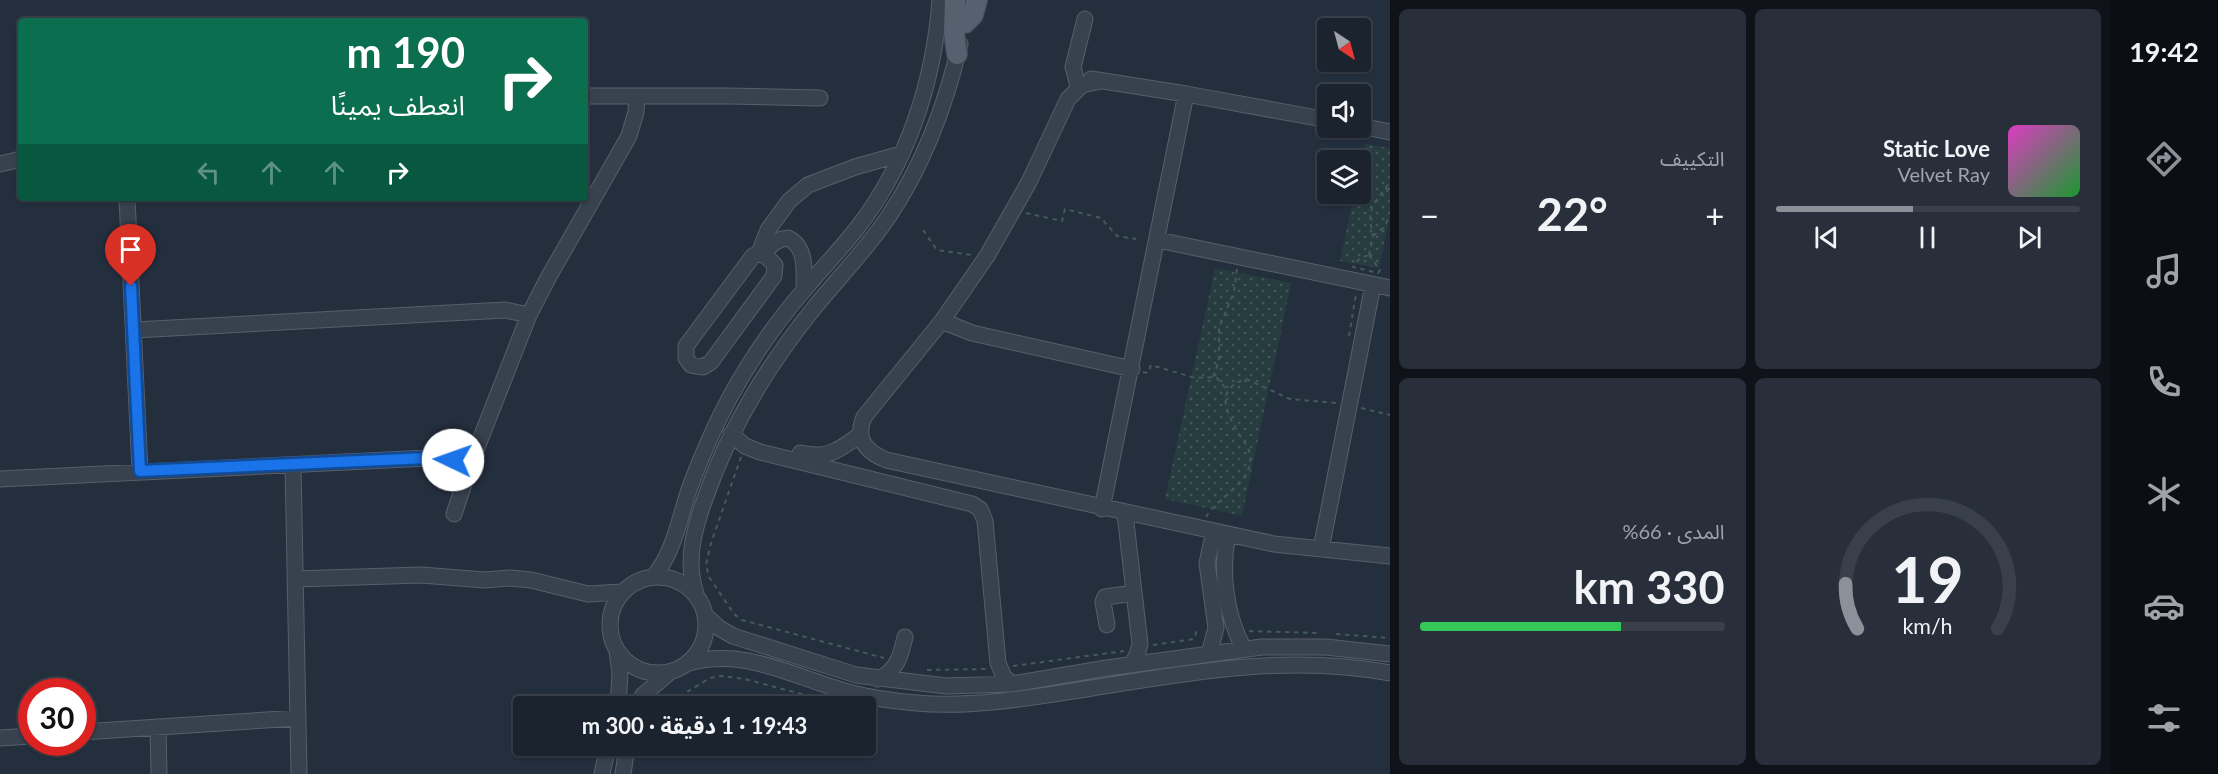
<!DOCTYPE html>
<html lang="ar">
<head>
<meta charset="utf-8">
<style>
	body { margin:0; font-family:Lato,"Noto Sans Arabic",sans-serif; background:#282f3a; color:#f1f3f6; direction:rtl; height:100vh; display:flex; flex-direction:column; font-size:22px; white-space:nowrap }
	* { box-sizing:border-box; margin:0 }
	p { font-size:20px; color:#a0a4aa }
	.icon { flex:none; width:33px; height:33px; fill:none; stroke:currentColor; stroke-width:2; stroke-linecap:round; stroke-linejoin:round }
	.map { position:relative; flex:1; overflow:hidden; direction:ltr }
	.drawer { display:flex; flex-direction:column; gap:9px; padding:9px; background:#0f1319; width:720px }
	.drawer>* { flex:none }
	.guide { position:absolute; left:18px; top:18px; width:570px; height:183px; border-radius:6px; box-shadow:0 2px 4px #0004,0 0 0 2px #39404a; direction:rtl; background:#0b6e4f; color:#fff; overflow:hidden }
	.needle { width:39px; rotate:144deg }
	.controls { position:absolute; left:1317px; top:18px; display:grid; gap:12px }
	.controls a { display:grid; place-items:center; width:54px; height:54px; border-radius:6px; background:#1b232e; box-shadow:0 2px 4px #0004,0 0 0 2px #39404a; font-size:30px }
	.speed { position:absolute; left:18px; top:678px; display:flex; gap:12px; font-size:30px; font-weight:700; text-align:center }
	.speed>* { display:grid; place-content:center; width:78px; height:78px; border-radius:50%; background:#1b232e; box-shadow:0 2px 4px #0004,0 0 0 2px #39404a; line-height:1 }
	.speed .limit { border:9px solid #d22; background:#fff; color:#111 }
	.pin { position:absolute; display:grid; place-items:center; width:51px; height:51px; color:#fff; margin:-62px -26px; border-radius:50% 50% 50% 0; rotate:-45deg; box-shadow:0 0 6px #0007 }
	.pin .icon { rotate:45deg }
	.me { position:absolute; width:66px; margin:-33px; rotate:273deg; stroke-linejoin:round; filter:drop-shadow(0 0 4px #0008) }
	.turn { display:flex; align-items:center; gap:21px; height:126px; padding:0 24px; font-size:27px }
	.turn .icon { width:78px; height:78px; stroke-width:2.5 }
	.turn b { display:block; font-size:42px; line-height:51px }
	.lanes { display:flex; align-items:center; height:57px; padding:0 24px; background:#0003; justify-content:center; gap:30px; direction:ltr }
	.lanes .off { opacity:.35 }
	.big { font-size:45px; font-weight:700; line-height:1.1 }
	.drawer .tile { flex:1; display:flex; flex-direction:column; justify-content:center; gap:9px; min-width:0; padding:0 21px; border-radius:9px; background:#282f3a }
	.drawer .dial { align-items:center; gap:0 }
	.dial svg { height:156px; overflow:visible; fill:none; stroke:#39404a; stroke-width:7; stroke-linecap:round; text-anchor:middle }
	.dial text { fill:#f1f3f6; stroke:none }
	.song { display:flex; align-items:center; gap:18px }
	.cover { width:72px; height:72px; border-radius:9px; background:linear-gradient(135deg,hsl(310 70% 55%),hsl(130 70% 35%)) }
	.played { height:6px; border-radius:3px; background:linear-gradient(90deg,#8c9099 45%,#39404a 45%) }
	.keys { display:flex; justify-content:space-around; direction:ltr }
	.heat { display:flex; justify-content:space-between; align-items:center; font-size:33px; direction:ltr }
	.charge { height:9px; border-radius:4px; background:linear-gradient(90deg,#34c759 66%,#39404a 0) }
	.drawer .tiles { flex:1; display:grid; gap:9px; grid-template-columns:repeat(2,1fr) }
	.trip { position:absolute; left:513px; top:696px; width:363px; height:60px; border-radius:6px; background:#1b232e; box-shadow:0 2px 4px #0004,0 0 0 2px #39404a; font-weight:700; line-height:60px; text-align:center; direction:rtl }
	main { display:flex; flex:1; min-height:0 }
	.dock { display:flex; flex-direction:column; width:108px; justify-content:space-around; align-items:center; background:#0b0e12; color:#a0a4aa }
	.dock .icon { width:42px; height:42px }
	.dock .on { color:#8c9099 }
	.dock b { font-size:27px; color:#f1f3f6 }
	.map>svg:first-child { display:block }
	.grass { fill:url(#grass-dots) }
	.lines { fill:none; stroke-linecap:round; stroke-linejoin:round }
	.minor-casing { stroke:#565f6c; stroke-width:17 }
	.major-casing { stroke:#414a57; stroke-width:22 }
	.path { stroke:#44595c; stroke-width:2; stroke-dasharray:4.5 4.5; stroke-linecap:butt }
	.minor { stroke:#38414e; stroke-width:15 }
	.major { stroke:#56606e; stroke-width:20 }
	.route-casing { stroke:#114b97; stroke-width:15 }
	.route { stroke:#1a73e8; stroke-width:10 }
</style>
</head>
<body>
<main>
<nav class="dock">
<b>19:42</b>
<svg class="icon on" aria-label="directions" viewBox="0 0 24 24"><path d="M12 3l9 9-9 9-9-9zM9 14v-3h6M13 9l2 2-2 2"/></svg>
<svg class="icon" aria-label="music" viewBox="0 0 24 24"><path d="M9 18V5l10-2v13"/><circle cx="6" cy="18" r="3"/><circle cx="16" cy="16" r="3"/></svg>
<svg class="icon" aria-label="phone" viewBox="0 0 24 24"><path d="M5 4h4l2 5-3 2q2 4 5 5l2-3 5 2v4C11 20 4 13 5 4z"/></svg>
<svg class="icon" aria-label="climate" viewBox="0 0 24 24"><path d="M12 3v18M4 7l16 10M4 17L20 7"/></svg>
<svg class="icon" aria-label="car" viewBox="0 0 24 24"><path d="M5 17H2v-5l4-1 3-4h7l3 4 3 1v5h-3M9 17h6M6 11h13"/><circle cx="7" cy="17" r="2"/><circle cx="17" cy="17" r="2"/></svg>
<svg class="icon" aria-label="filters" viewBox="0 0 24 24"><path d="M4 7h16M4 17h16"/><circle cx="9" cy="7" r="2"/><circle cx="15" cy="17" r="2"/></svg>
</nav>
<section class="drawer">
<div class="tiles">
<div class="tile">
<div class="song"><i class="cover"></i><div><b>Static Love</b><p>Velvet Ray</p></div></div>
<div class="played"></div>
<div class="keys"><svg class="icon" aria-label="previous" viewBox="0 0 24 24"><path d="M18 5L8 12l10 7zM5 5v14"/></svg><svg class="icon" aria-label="pause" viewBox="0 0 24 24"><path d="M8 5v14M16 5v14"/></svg><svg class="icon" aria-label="next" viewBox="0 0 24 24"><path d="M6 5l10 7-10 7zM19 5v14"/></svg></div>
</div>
<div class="tile"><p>التكييف</p>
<div class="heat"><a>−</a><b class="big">22°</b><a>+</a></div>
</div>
<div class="tile dial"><svg viewBox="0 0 100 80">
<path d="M14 69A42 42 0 1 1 86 69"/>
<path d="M14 69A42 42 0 0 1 8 46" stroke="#8c9099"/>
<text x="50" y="56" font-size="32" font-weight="700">19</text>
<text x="50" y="72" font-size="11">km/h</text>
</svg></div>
<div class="tile"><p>المدى · 66%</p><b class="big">330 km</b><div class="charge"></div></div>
</div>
</section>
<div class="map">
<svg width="1390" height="774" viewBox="0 0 1390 774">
	<defs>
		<pattern id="grass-dots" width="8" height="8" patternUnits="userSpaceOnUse" patternTransform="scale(1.5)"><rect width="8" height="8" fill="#263c3f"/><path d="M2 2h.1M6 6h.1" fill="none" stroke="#435659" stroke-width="1.8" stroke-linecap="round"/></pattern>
	</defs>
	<rect width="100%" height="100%" fill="#242f3e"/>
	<path class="grass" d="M 1365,144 L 1390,148 L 1390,214 L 1379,268 L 1340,261 L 1354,194 L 1360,194 L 1361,164 Z
		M 1215,268 L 1291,283 L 1242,516 L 1165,499 Z"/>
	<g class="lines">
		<g class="minor-casing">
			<path id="minor" d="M 1091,79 L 1186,94 L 1328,120
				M 1101,81 L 1082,85 L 1068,99 L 1029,182 L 987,256 L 942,321 L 864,417 C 855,439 865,451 886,460 L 1274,544 L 1390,556
				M 1077,82 L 1073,67 L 1085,19
				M 585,96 L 729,96 L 820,98
				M 1360,126 L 1390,132
				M 0,164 L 21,159
				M 127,198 L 140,471
				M 1158,240 L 1390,288
				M 759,253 L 765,255 L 775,265 L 774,276 L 711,362 L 703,367 L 691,365 L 686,358 L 686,346 L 753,256 Z
				M 759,253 L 768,230 L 789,201 L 808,185 L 855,167 L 901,154
				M 765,255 C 769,244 777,239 788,238 C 807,247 804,271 804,289
				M 942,321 L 972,333 L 1132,369
				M 134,330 L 505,310 L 529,315
				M 731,434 L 745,446 L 760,452 L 972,504 L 980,509 L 985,521 L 998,663 L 1004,677 L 1012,684
				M 800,453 C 829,459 837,451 860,435
				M 293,465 L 299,774
				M 0,479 L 428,458 L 471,463
				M 1102,509 L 1186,94
				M 454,514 L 471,463 L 529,315 L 548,278 L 629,136 L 636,112 L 637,96
				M 1125,514 L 1140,644 L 1137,655 L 1131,665
				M 1228,534 C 1220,572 1226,616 1244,649
				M 1321,549 L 1373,285
				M 654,576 C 675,551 680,514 691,484 C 702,455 715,425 730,397 C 751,359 776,322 805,289 C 822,268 841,249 858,227 C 908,162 934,81 940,0
				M610 625a48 48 0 1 1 96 0a48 48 0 1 1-96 0Z
				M 295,579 L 421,575 L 485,580 L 510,578 L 531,580 L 588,594 L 622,592
				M 696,594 C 685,560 694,529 706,496 C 730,427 768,365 814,308 C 839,277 867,249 889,216 C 923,165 946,104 960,44
				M 706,616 L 719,628 L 733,636 L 856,675 L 946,686 L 1012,684 L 1107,668 L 1262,647 L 1326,647 L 1390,654
				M 1107,625 L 1103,602 L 1105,597 L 1134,593
				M 617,651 L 620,673 L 618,706
				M 1209,654 L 1216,628 L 1207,563 L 1214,531
				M 686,664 C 744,646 793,677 848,692 C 870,698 893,701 916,703 C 975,708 1034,697 1092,688 C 1190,672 1291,654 1390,673
				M 878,679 C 897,671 901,655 905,637
				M 638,706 L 643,695 L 670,672
				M 158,727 L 159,774
				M 82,732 L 298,718
				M 0,738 L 32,736
				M 602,774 L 608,746
				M 623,774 L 627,746"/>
		</g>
		<g class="major-casing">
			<path id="major" d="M 955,0 L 954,32 L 957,54
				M 965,23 L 973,15 L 977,0"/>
		</g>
		<path class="path" d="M 1386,188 L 1390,197
			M 1026,213 L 1062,221 L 1065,209 L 1101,218 L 1117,236 L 1136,239
			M 923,230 L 937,250 L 972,255
			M 1373,236 L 1383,228 L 1390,217
			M 1369,255 L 1373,236 L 1370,221 L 1372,206 L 1390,182
			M 1369,255 L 1380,270 L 1378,273 L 1353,267 L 1360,258 Z
			M 1349,336 L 1356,294
			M 1143,372 L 1148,373 L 1151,365 L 1195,378 L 1216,377 L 1228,391
			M 1213,377 L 1219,361 L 1219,328 L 1234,292 L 1237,268
			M 1361,408 L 1390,415
			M 741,457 L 711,543 L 706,565 L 709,577 L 734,614 L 742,620 L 884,658
			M 1206,517 C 1219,494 1260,481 1248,448 C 1235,426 1206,391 1246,379 L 1290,399 L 1336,403
			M 1249,631 L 1318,633
			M 1336,634 L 1390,638
			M 1153,645 L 1194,639 L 1197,630
			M 1013,666 L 1124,651
			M 927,670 L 987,669
			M 664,706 L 710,678 L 722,676 L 745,679 L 846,706"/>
		<use href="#minor" class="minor"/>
		<use href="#major" class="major"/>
	</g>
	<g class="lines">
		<g class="route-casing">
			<path id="route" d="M 131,286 L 140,471 L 428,458 L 453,460"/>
		</g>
		<use href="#route" class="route"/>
	</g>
</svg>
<div class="controls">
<a><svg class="needle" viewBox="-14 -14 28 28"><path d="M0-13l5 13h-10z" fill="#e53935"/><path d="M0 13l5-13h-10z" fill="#a0a4aa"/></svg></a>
<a><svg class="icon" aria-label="sound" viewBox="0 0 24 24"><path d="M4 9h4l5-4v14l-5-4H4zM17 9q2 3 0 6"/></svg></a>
<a><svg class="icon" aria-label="layers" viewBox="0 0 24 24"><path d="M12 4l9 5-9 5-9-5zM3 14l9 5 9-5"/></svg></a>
</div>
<div class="speed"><div class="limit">30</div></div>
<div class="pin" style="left:131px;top:286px;background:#d93025"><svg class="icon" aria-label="arrive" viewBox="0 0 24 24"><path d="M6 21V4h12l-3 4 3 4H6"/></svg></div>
<svg class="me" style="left:453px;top:460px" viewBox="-20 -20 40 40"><circle r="19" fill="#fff"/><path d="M0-13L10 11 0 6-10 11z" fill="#1a73e8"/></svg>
<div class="trip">19:43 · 1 دقيقة · 300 m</div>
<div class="guide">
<div class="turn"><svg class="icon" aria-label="right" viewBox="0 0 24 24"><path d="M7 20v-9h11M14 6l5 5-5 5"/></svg><div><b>190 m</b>انعطف يمينًا</div></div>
<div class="lanes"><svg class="icon off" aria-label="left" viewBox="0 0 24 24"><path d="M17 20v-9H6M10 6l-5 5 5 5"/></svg><svg class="icon off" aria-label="ahead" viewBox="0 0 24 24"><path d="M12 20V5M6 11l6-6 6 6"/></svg><svg class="icon off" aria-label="ahead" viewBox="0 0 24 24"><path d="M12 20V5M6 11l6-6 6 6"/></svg><svg class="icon" aria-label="right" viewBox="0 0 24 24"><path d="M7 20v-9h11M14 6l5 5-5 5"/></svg></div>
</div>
</div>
</main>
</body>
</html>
